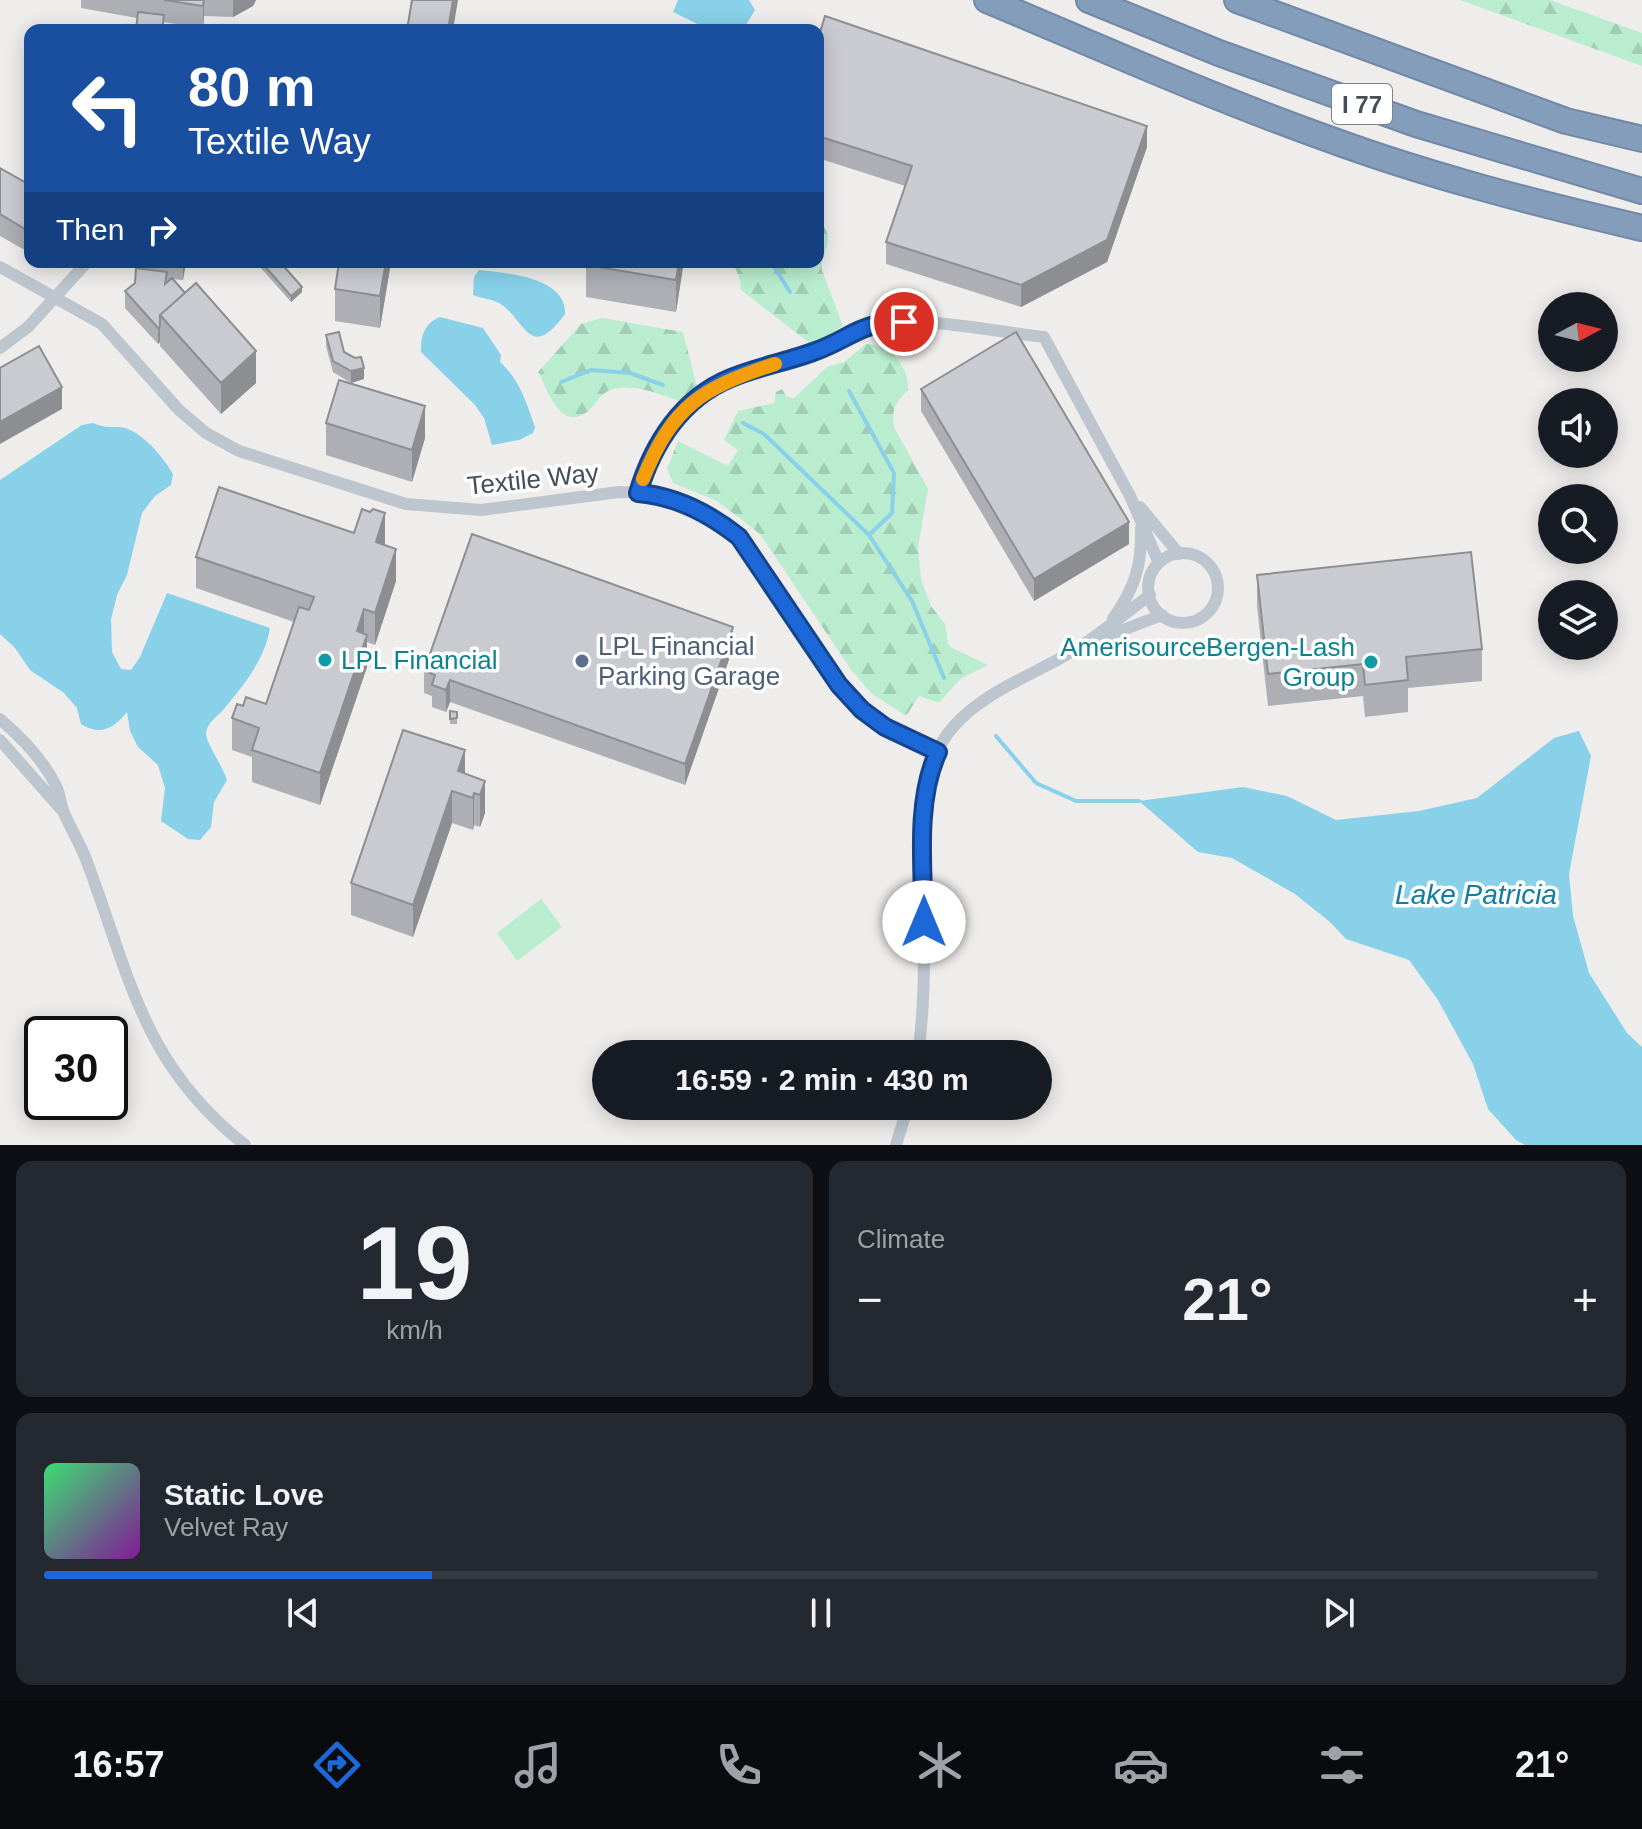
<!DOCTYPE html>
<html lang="en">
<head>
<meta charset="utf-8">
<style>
	body { margin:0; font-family:Arial,sans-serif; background:#242831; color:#f1f3f6; height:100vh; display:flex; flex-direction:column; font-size:30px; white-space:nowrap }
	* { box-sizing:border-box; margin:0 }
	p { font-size:26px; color:#9ea1a6 }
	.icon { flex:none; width:44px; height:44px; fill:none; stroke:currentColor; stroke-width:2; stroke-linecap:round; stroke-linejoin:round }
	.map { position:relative; height:1145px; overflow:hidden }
	.side { display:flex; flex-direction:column; gap:16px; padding:16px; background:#0d0f14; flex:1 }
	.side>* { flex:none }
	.guide { position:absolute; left:24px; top:24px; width:800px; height:244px; border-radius:16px; box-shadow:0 4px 20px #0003; background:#1a4fa0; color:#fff; overflow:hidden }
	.needle { width:52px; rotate:83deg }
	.buttons { position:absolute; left:1538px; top:292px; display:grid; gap:16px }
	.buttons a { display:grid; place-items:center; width:80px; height:80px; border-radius:50%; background:#171b24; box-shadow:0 4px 20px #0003; font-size:40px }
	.speed { position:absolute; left:24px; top:1016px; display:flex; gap:16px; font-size:40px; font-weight:700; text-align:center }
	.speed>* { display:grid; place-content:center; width:104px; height:104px; border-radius:50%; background:#171b24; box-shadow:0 4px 20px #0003; line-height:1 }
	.speed .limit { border:4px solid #111; border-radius:12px; background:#fff; color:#111 }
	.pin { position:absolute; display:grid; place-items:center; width:68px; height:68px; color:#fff; margin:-34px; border:4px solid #fff; border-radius:50%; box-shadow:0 2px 8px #0007 }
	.me { position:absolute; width:88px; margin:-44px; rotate:0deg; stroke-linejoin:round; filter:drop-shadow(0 0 6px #0008) }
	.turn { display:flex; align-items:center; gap:28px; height:168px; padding:0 32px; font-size:36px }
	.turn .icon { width:104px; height:104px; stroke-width:2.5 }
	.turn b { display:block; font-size:56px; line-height:68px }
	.then { display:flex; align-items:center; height:76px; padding:0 32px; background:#0003; gap:16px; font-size:30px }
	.big { font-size:60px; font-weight:800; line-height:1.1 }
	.side .card { flex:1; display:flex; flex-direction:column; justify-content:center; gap:12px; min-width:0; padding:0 28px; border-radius:16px; background:#242831 }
	.side .dial { align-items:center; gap:0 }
	.dial b { font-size:104px; line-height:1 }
	.song { display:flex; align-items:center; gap:24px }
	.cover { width:96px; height:96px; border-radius:12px; background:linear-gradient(135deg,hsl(140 70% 55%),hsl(290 70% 35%)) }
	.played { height:8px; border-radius:4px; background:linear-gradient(90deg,#1d68d8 25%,#363941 25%) }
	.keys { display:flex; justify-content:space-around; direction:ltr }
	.heat { display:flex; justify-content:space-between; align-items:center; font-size:44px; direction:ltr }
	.side .tiles { flex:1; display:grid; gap:16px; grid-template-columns:1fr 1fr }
	.card:last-child { grid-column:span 2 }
	.trip { position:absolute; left:592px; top:1040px; width:460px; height:80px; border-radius:40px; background:#171b24; box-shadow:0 4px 20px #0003; font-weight:800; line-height:80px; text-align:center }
	.tab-bar { display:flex; height:128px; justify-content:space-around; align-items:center; background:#090b0e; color:#9ea1a6 }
	.tab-bar .icon { width:56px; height:56px }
	.tab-bar .active { color:#1d68d8 }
	.tab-bar b { font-size:36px; color:#f1f3f6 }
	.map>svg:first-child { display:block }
	.forest { fill:url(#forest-firs) }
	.pitch { fill:#baedcf }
	.water { fill:#88d1e9 }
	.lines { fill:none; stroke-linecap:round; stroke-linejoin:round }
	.stream { stroke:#88d1e9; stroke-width:4 }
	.motorway-casing { stroke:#7088a6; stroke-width:28 }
	.minor { stroke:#bdc6ce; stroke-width:12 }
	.motorway { stroke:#849dbb; stroke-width:24 }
	.wall { fill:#adafb4 }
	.shaded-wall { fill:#8d8e92 }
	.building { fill:#c9cbd1; stroke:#8d8e92; stroke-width:2 }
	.route-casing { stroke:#13448c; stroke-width:20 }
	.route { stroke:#1d68d8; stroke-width:14 }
	.slow { stroke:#f59e0b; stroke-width:14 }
	.culture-dot { fill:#0f9aa8; stroke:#fff; stroke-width:3 }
	.service-dot { fill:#5c6f8a; stroke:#fff; stroke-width:3 }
	.labels { text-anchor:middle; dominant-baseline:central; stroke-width:7; stroke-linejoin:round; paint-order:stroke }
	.shield { fill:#fff; stroke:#7d848b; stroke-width:2 }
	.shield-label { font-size:24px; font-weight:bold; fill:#454f59 }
	.street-label { font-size:26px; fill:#454f59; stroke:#fff }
	.service-label { font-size:26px; fill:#4e5e75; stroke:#fff; text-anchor:start }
	.culture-label { font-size:26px; fill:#0d838f; stroke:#fff; text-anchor:end }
	.water-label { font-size:28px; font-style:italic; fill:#0f7ea2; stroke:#fff }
</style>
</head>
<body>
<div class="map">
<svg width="1642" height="1145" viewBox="0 0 1642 1145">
	<defs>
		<pattern id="forest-firs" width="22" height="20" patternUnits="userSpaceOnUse" patternTransform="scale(2)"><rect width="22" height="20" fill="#baedcf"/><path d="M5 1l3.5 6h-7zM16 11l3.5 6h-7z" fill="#a1cdb4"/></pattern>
	</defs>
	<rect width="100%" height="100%" fill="#efecec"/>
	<path class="forest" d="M 1460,0 L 1550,0 L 1642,33 L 1642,66 Z
		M 818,219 C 839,242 820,247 822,270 L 843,326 L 812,345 L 741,290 L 740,280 L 733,262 L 818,262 Z
		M 602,318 L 683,332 L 697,387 L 681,401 C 660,395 630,381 608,391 C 598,396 595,407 587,412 C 559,432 548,389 538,372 L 581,324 Z
		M 866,344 C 890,345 909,365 908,390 C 896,402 891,409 894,427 L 928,489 L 918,548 L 921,579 L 931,606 L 945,624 L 948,643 L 952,648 L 988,665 L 960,679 L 939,703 L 919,696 L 906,716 L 871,693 L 852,671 L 760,534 L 717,501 L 673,483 L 667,469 L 678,441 L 728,466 L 738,450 L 724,440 L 738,411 L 774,403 L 776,392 L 782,389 L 787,397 L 794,398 L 827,367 L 844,362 Z"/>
	<path class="pitch" d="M 541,899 L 562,927 L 517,961 L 497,933 Z"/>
	<path class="water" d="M 678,0 L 749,0 L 755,10 L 743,30 L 710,30 L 673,12 Z
		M 479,270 C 505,273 567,277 565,314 C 528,365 525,316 497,302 C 490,299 480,298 473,295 L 474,277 Z
		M 440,317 L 483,328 L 501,355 L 500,362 C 520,380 526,402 535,427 L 533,433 L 519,440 L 492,445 L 484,418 L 475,405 L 421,352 C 421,335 424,324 440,317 Z
		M 93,423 C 109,430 114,425 125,428 C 144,434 164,458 173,474 L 171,485 L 155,496 L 142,513 L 127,575 L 117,595 L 111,619 L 112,652 L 121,669 L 131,670 L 140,657 L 167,593 L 270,628 C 265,659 244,685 224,709 C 216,718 207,722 206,734 C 206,742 223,767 227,780 L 214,802 L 211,827 L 200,840 L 188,839 L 161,821 L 165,788 L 158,765 L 138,747 L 130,731 L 127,712 C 115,727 101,737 81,724 L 77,708 L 64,693 L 30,670 L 15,648 L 0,634 L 0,480 L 82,425 Z
		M 1579,731 L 1591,756 L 1569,874 L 1573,916 L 1589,973 L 1627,1033 L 1642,1047 L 1642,1145 L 1525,1145 L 1516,1140 L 1488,1109 L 1473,1064 L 1438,1000 L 1409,960 L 1346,939 L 1330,922 L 1295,894 L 1232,858 L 1198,852 L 1139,801 L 1243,787 L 1287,796 L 1336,820 L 1419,811 L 1477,798 L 1554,738 Z"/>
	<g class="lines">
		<path class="stream" d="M 771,262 L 790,292
			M 561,382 L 591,370 L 630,373 L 663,385
			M 849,391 L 894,473 L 892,513 L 869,535
			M 743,423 L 764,434 L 869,535 L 912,601 L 944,678
			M 996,736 L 1036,783 L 1076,801 L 1139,801"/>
		<g class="motorway-casing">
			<path id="motorway" d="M 987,0 C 1099,47 1211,97 1326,138 C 1429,176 1535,203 1642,228
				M 1089,0 L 1219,53 L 1416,124 L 1642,191
				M 1237,0 L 1566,121 L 1642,139"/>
		</g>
		<path class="minor" d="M 0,267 L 102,324 L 179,410 L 206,433 L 239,451 L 406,504 L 481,510 L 619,492 L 646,493 L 668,499 L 709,516 L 739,537 L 756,559 L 839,685 L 862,710 L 885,727 L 938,752
			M 0,348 L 28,327 L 87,262
			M 638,493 C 653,443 682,398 731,378 C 757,367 786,362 813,352 C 838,343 858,324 886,322 C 937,319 993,331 1044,337 L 1130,496 L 1159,563
			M 1140,507 L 1179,554
			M1148 588a35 35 0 1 1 70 0a35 35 0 1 1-70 0Z
			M 1113,619 C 1135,587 1142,566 1141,528
			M 1094,641 L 1162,615
			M 0,719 C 21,737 42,758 55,784 C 60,792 60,803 64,813 C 71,829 81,845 87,862 C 130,976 142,1064 245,1145
			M 0,740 L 61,809
			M 918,1054 C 925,1006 924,957 924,909 C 923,851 912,774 953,727 C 986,689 1040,673 1081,646 C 1105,630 1127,612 1150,595
			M 896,1145 L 908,1106"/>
		<use href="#motorway" class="motorway"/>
	</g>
	<path class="wall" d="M 81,0 L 256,0 L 253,6 L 233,17 L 204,16 L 203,28 L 163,22 L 162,30 L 136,30 L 137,18 L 81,8 Z
		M 818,39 L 1147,147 L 1107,262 L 1021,307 L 886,264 L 886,242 L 905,186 L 818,158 Z
		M 0,168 L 30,185 L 30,253 L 0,236 Z
		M 139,262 L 186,262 L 183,280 L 172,279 L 256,383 L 221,414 L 160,346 L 160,342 L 158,344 L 125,308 L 125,291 L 135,283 L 139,268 Z
		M 260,262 L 302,292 L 291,302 L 260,267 Z
		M 339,262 L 391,262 L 380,328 L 335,321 L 335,289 Z
		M 683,262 L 676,312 L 586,297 L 586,265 Z
		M 326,335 L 344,352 L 364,379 L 351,383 L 333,372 L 326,346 Z
		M 921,389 L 1129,544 L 1034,601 L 921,411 Z
		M 326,423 L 425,438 L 412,482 L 326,455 Z
		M 385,545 L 396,581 L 375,645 L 367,642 L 367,667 L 320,805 L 252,782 L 252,757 L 232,750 L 232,718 L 243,706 L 266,704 L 294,622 L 196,588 L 196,557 Z
		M 1257,575 L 1482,649 L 1482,681 L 1408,688 L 1408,712 L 1365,717 L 1363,696 L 1268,706 L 1257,606 Z
		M 733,648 L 685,785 L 450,702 L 446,712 L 432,707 L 432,696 L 424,693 L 424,671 Z
		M 450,711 L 457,712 L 457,724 L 450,724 Z
		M 465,774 L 485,781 L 485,813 L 480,827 L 474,825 L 473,830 L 452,823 L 413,937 L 351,915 L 351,883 Z"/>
	<path class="shaded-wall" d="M 204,0 L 204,16 L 203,28 L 203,6 Z
		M 233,0 L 256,0 L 253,6 L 233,17 Z
		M 453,0 L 458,0 L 453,30 L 448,30 Z
		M 1147,126 L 1147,147 L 1107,262 L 1021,307 L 1021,285 Z
		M 183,262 L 186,262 L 183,280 Z
		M 386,262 L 391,262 L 380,328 L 380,296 Z
		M 679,262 L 683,262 L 683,268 L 676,312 L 676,280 Z
		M 302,287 L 302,292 L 291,302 L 291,296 Z
		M 160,326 L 160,342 L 158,344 L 158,328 Z
		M 256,351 L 256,383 L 221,414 L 221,383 Z
		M 364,368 L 364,379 L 351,383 L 351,371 Z
		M 62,387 L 62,409 L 0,444 L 0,422 Z
		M 425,406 L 425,438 L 412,482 L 412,450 Z
		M 385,513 L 385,545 L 376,542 Z
		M 1129,522 L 1129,544 L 1034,601 L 1034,579 Z
		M 396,549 L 396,581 L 375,645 L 375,613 Z
		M 364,609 L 364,641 L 357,631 Z
		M 733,627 L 733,648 L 685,785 L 685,764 Z
		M 367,635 L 367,667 L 320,805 L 320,773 Z
		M 450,680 L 450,702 L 446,712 L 446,690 Z
		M 465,750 L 465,781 L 458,771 Z
		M 485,781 L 485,813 L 480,827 L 480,795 Z
		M 452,791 L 452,823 L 413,937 L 413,905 Z
		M 474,793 L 474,825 L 473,830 L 473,798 Z"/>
	<path class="building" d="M 164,0 L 204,0 L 203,6 Z
		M 412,0 L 453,0 L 448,30 L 407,30 Z
		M 138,12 L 164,15 L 162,30 L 136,30 Z
		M 825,16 L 1147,126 L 1107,240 L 1021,285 L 886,242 L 912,166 L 818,136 L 818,39 Z
		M 0,168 L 30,185 L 30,232 L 0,214 Z
		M 261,262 L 280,262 L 302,287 L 291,296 Z
		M 339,262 L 386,262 L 380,296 L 335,289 Z
		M 586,262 L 679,262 L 676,280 L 586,265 Z
		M 136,268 L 167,272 L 165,284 L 172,278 L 185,293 L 160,315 L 160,326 L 158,328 L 125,291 L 135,283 Z
		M 196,283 L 256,351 L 221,383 L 160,315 Z
		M 339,332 L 344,352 L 355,358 L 361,357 L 364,368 L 351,371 L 333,361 L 326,335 Z
		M 1016,332 L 1129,522 L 1034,579 L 921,389 Z
		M 39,346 L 62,387 L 0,422 L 0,368 Z
		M 339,380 L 425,406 L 412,450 L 326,423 Z
		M 219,487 L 354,533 L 362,509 L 370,512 L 373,509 L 385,513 L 376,542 L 396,549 L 375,613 L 364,609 L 357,631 L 367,635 L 320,773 L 252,750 L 259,728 L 232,718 L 237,704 L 243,706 L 246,697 L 266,704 L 299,607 L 309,610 L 314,597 L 196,557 Z
		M 472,534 L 733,627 L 685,764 L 450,680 L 446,690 L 432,685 L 435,675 L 424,671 Z
		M 1471,552 L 1482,649 L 1406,657 L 1408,680 L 1365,685 L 1363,664 L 1268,674 L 1257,575 Z
		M 450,711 L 457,712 L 457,718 L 450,719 Z
		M 403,730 L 465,750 L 458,771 L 485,781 L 480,795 L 474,793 L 473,798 L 452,791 L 413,905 L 351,883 Z"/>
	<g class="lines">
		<g class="route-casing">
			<path id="route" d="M 904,322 C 858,322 851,339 813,352 C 786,362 757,367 731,378 C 682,398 653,443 638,493 C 676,496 710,514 739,537 L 839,685 L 862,710 L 885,727 L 938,752 C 915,800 923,870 924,922"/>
		</g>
		<use href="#route" class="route"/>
		<path class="slow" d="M 643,479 C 673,405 702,388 775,364"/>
	</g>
	<g class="culture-dot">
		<circle cx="325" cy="660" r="8"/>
		<circle cx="1371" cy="662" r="8"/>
	</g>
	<circle class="service-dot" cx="582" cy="661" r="8"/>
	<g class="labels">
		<rect class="shield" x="1332" y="84" width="60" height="40" rx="6"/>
		<g class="shield-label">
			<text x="1362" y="104">I 77</text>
		</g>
		<g class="street-label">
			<text transform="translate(533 479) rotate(-6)">Textile Way</text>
		</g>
		<g class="service-label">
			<text x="598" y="646">LPL Financial<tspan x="598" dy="30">Parking Garage</tspan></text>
		</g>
		<g class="culture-label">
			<text x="1355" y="647">AmerisourceBergen-Lash<tspan x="1355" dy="30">Group</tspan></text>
			<text x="341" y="660" text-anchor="start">LPL Financial</text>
		</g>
		<g class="water-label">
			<text x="1476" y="894">Lake Patricia</text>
		</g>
	</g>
</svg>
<div class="buttons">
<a><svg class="needle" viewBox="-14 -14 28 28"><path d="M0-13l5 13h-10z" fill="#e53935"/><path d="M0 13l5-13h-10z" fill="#9ea1a6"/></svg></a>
<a><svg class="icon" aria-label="sound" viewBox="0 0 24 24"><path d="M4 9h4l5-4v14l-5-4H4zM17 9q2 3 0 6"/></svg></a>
<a><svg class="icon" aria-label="search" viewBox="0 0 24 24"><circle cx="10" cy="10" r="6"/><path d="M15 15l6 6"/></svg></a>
<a><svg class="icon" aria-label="layers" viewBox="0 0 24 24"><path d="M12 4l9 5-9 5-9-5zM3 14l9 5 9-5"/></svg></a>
</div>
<div class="speed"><div class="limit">30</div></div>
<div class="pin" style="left:904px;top:322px;background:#d93025"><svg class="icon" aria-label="arrive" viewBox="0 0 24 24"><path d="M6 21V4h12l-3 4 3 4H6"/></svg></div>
<svg class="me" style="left:924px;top:922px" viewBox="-20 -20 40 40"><circle r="19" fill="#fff"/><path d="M0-13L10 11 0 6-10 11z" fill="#1d68d8"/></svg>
<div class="trip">16:59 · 2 min · 430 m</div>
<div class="guide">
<div class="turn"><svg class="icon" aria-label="left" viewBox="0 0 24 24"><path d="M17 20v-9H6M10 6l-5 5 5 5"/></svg><div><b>80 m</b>Textile Way</div></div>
<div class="then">Then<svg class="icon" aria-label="right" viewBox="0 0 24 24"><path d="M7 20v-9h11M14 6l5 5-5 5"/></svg></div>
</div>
</div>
<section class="side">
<div class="tiles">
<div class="card dial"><b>19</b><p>km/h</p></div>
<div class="card"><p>Climate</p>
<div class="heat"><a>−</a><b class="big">21°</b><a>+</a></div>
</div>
<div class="card">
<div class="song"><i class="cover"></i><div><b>Static Love</b><p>Velvet Ray</p></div></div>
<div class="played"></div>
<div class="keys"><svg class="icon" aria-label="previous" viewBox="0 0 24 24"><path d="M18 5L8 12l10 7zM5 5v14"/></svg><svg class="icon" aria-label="pause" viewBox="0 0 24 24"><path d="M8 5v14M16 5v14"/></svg><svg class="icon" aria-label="next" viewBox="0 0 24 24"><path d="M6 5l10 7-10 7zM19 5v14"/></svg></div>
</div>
</div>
</section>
<nav class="tab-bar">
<b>16:57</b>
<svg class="icon active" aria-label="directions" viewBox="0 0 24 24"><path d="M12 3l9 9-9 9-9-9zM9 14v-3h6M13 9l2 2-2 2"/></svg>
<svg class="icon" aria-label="music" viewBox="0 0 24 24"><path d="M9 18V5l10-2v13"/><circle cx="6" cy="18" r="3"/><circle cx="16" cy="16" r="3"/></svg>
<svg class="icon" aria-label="phone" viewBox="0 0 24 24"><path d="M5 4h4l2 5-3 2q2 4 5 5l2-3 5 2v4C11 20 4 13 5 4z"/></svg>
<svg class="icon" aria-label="climate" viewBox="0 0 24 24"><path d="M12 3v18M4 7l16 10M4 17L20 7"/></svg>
<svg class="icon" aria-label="car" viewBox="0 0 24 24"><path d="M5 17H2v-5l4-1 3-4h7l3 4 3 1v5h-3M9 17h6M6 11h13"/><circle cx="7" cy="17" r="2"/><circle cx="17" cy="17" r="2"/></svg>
<svg class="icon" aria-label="filters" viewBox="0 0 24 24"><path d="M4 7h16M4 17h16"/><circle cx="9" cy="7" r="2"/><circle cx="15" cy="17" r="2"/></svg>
<b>21°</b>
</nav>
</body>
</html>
